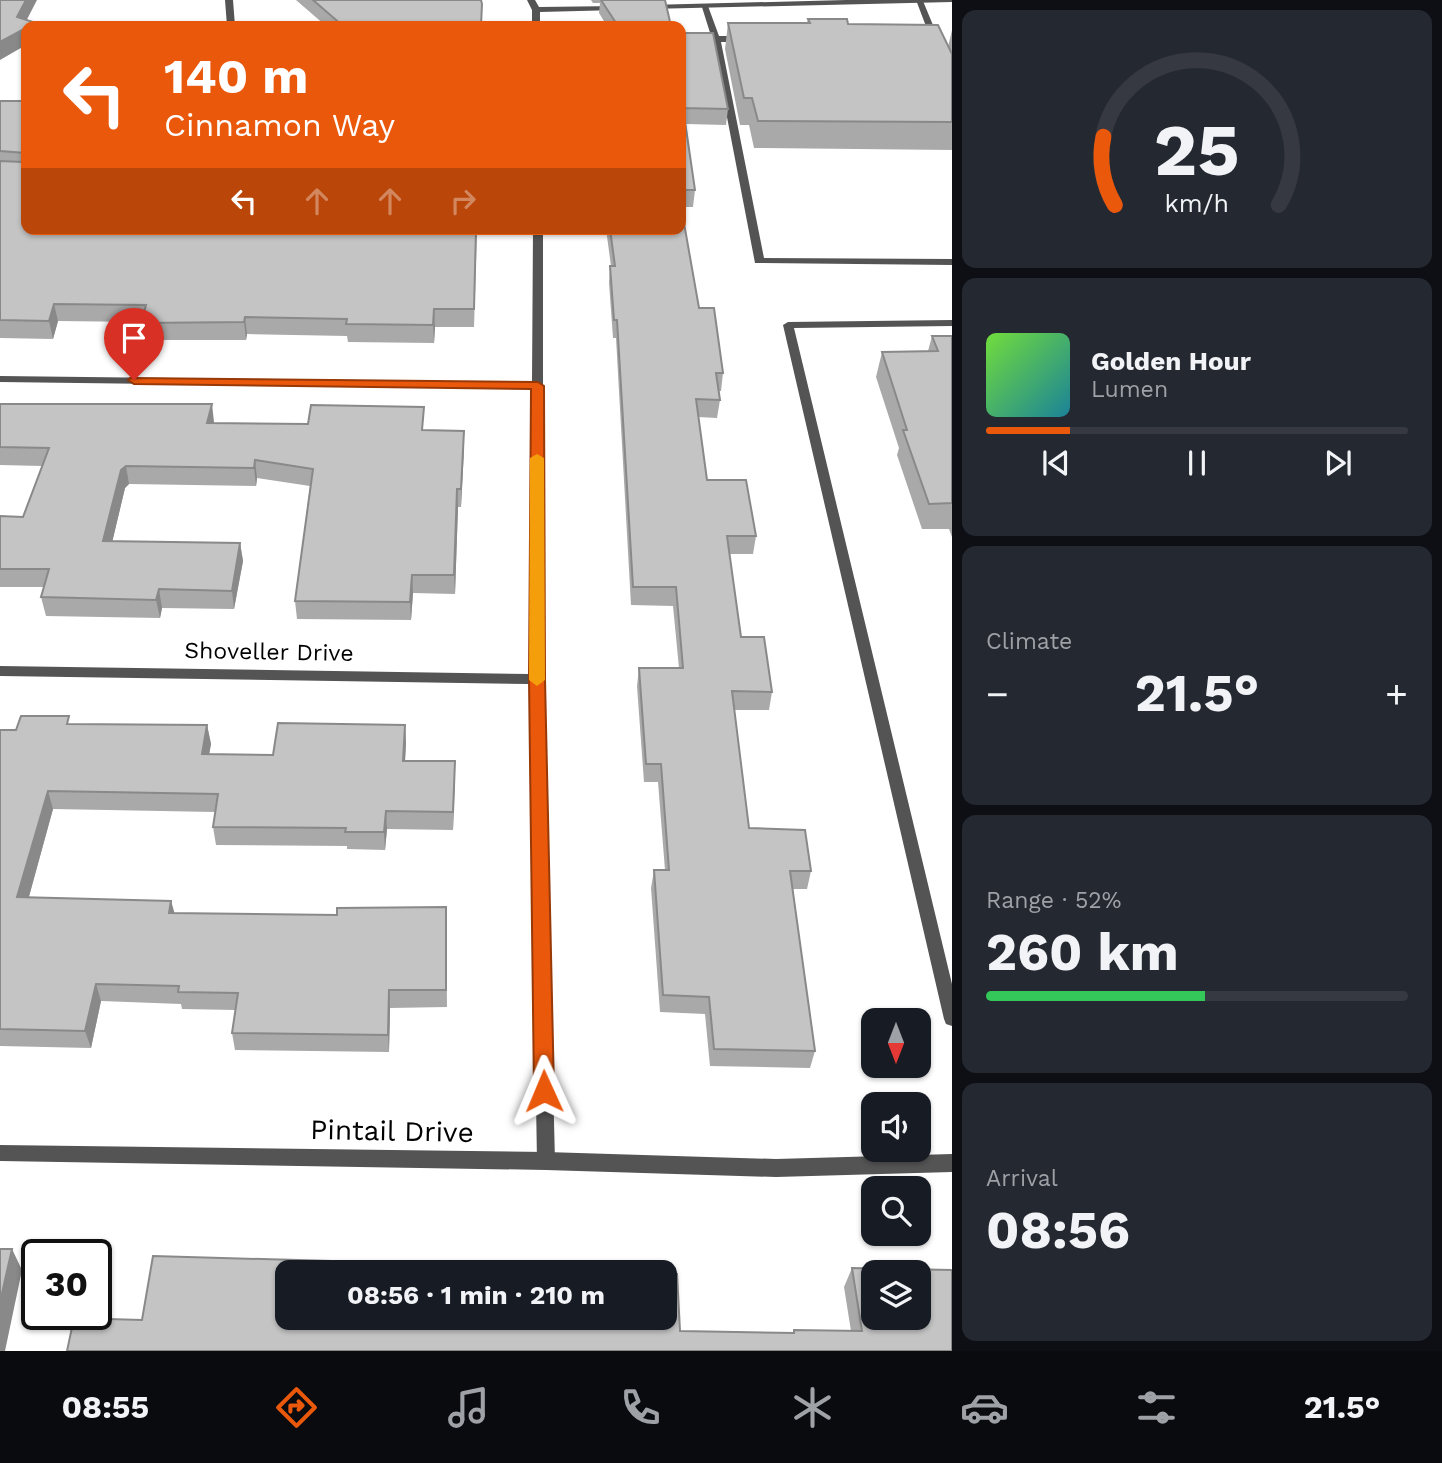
<!DOCTYPE html>
<html lang="en">
<head>
<meta charset="utf-8">
<style>
	body { margin:0; font-family:"Work Sans",sans-serif; background:#242831; color:#f1f3f6; height:100vh; display:flex; flex-direction:column; font-size:26px; white-space:nowrap }
	* { box-sizing:border-box; margin:0 }
	p { font-size:23px; color:#9ea1a6 }
	.icon { flex:none; width:38px; height:38px; fill:none; stroke:currentColor; stroke-width:2; stroke-linecap:round; stroke-linejoin:round }
	.map { position:relative; flex:1; overflow:hidden }
	.details { display:flex; flex-direction:column; gap:10px; padding:10px; background:#0d0f14; width:490px }
	.details>* { flex:none }
	.guide { position:absolute; left:21px; top:21px; width:665px; height:214px; border-radius:14px; box-shadow:0 2px 5px #0004; background:#ea580c; color:#fff; overflow:hidden }
	.needle { width:46px; rotate:180deg }
	.tools { position:absolute; left:861px; top:1008px; display:grid; gap:14px }
	.tools a { display:grid; place-items:center; width:70px; height:70px; border-radius:14px; background:#171b24; box-shadow:0 2px 5px #0004; font-size:35px }
	.speed { position:absolute; left:21px; top:1239px; display:flex; gap:14px; font-size:35px; font-weight:700; text-align:center }
	.speed>* { display:grid; place-content:center; width:91px; height:91px; border-radius:50%; background:#171b24; box-shadow:0 2px 5px #0004; line-height:1 }
	.speed .limit { border:4px solid #111; border-radius:10px; background:#fff; color:#111 }
	.pin { position:absolute; display:grid; place-items:center; width:60px; height:60px; color:#fff; margin:-72px -30px; border-radius:50% 50% 50% 0; rotate:-45deg; box-shadow:0 0 7px #0007 }
	.pin .icon { rotate:45deg }
	.me { position:absolute; width:77px; margin:-38px; rotate:359deg; stroke-linejoin:round; filter:drop-shadow(0 0 5px #0008) }
	.turn { display:flex; align-items:center; gap:24px; height:147px; padding:0 28px; font-size:32px }
	.turn .icon { width:91px; height:91px; stroke-width:2.5 }
	.turn b { display:block; font-size:49px; line-height:60px }
	.lanes { display:flex; align-items:center; height:66px; padding:0 28px; background:#0003; justify-content:center; gap:35px; direction:ltr }
	.lanes .off { opacity:.35 }
	.big { font-size:52px; font-weight:700; line-height:1.1 }
	.details .widget { flex:1; display:flex; flex-direction:column; justify-content:center; gap:10px; min-width:0; padding:0 24px; border-radius:14px; background:#242831 }
	.details .dial { align-items:center; gap:0 }
	.dial svg { height:182px; overflow:visible; fill:none; stroke:#363941; stroke-width:7; stroke-linecap:round; text-anchor:middle }
	.dial text { fill:#f1f3f6; stroke:none }
	.song { display:flex; align-items:center; gap:21px }
	.cover { width:84px; height:84px; border-radius:10px; background:linear-gradient(135deg,hsl(100 70% 55%),hsl(190 70% 35%)) }
	.played { height:7px; border-radius:4px; background:linear-gradient(90deg,#ea580c 20%,#363941 20%) }
	.keys { display:flex; justify-content:space-around; direction:ltr }
	.heat { display:flex; justify-content:space-between; align-items:center; font-size:38px; direction:ltr }
	.charge { height:10px; border-radius:5px; background:linear-gradient(90deg,#34c759 52%,#363941 0) }
	.trip { position:absolute; left:275px; top:1260px; width:402px; height:70px; border-radius:14px; background:#171b24; box-shadow:0 2px 5px #0004; font-weight:700; line-height:70px; text-align:center }
	.dock { display:flex; height:112px; justify-content:space-around; align-items:center; background:#090b0e; color:#9ea1a6 }
	.dock .icon { width:49px; height:49px }
	.dock .on { color:#ea580c }
	.dock b { font-size:32px; color:#f1f3f6 }
	main { display:flex; flex:1; min-height:0 }
	.map>svg:first-child { display:block }
	.lines { fill:none; stroke-linecap:round; stroke-linejoin:round }
	.service { fill:#545454; fill-rule:evenodd }
	.minor { fill:#545454; fill-rule:evenodd }
	.tertiary { fill:#545454; fill-rule:evenodd }
	.wall { fill:#a9a9a9; fill-rule:evenodd }
	.shaded-wall { fill:#898989 }
	.building { fill:#c4c4c4; stroke:#898989; stroke-width:2; fill-rule:evenodd }
	.route { fill:#ea580c; stroke:#983908; stroke-width:2 }
	.slow { fill:#f59e0b }
	.labels { text-anchor:middle; dominant-baseline:central; stroke-width:7; stroke-linejoin:round; paint-order:stroke }
	.street-label { font-size:23px; fill:#000; stroke:#fff }
	.near-street-label { font-size:28px; fill:#000; stroke:#fff }
</style>
</head>
<body>
<main>
<div class="map">
<svg width="952" height="1351" viewBox="0 0 952 1351">
	<rect width="100%" height="100%" fill="#fff"/>
	<g class="lines">
		<path class="service" d="M 916,0 L 923,1 L 940,42 L 939,44 L 932,42 Z
			M 701,4 L 708,6 L 719,36 L 744,36 L 748,39 L 744,42 L 721,42 L 764,258 L 952,259 L 952,265 L 755,263 L 712,39 Z
			M 952,320 L 952,326 L 794,328 L 952,984 L 952,1026 L 946,1024 L 944,1019 L 783,325 L 788,322 Z"/>
		<path class="minor" d="M 225,0 L 233,0 L 235,26 L 227,26 Z
			M 527,0 L 535,0 L 539,7 L 618,6 L 622,8 L 618,10 L 540,12 L 540,26 L 532,26 L 532,10 Z
			M 846,0 L 952,0 L 952,2 L 649,9 L 645,7 L 649,5 Z
			M 533,229 L 543,229 L 543,679 L 555,1161 L 552,1167 L 546,1170 L 540,1167 L 537,1161 L 529,684 L 0,676 L 0,666 L 529,674 L 532,389 L 0,382 L 0,376 L 532,382 Z"/>
		<path class="tertiary" d="M 0,1145 L 546,1152 L 776,1159 L 952,1154 L 952,1172 L 776,1177 L 546,1170 L 0,1161 Z"/>
	</g>
	<path class="wall" d="M 296,0 L 481,0 L 481,26 L 326,26 Z
		M 591,0 L 665,0 L 671,26 L 607,26 L 599,13 L 600,3 L 593,3 Z
		M 808,19 L 848,24 L 948,47 L 952,30 L 952,150 L 754,148 L 749,125 L 740,125 L 725,49 L 728,23 L 807,23 Z
		M 681,33 L 728,109 L 726,125 L 686,124 L 695,190 L 693,207 L 681,207 L 699,308 L 723,373 L 721,391 L 719,391 L 720,400 L 717,418 L 698,417 L 707,480 L 756,536 L 753,554 L 729,554 L 741,637 L 772,692 L 769,710 L 734,710 L 749,828 L 811,871 L 807,889 L 793,889 L 815,1051 L 810,1068 L 710,1066 L 705,1014 L 660,1012 L 651,888 L 654,870 L 665,870 L 658,782 L 644,782 L 637,686 L 639,668 L 679,668 L 673,606 L 631,605 L 616,338 L 613,338 L 609,283 L 610,266 L 611,266 L 606,229 L 681,229 Z
		M 0,101 L 26,101 L 26,229 L 477,229 L 474,327 L 435,327 L 434,343 L 348,342 L 347,336 L 247,334 L 246,340 L 144,340 L 141,322 L 58,321 L 53,339 L 0,338 Z
		M 932,336 L 952,336 L 952,537 L 949,529 L 922,529 L 897,455 L 899,448 L 876,377 L 882,352 L 928,351 Z
		M 0,404 L 214,423 L 424,430 L 464,431 L 461,507 L 458,507 L 455,594 L 413,593 L 411,620 L 297,619 L 295,601 L 310,486 L 257,478 L 256,486 L 129,484 L 125,488 L 112,542 L 240,543 L 243,561 L 234,609 L 162,608 L 160,618 L 46,616 L 41,597 L 44,587 L 0,587 L 0,516 L 23,517 L 42,466 L 0,465 Z
		M 71,724 L 207,725 L 211,744 L 209,754 L 273,755 L 405,725 L 406,743 L 405,761 L 455,761 L 453,830 L 387,829 L 385,850 L 347,849 L 347,846 L 216,845 L 213,827 L 215,812 L 53,809 L 29,897 L 171,901 L 174,913 L 337,915 L 446,907 L 447,1007 L 390,1008 L 389,1052 L 235,1050 L 232,1033 L 235,1010 L 182,1009 L 181,1004 L 101,1001 L 91,1048 L 0,1046 L 0,730 L 16,730 Z
		M 153,1256 L 331,1261 L 332,1272 L 287,1272 L 287,1318 L 398,1318 L 399,1321 L 497,1324 L 497,1318 L 665,1318 L 665,1273 L 677,1274 L 680,1331 L 793,1333 L 794,1330 L 851,1331 L 844,1287 L 852,1268 L 952,1270 L 952,1351 L 67,1351 L 74,1318 L 142,1320 ZM 873,1272 L 919,1272 L 919,1318 L 873,1318 Z"/>
	<path class="shaded-wall" d="M 26,0 L 37,0 L 21,31 L 26,28 L 26,45 L 0,60 L 0,42 L 17,17 Z
		M 54,304 L 58,321 L 53,339 L 49,321 Z
		M 434,309 L 435,327 L 434,343 L 433,325 Z
		M 245,317 L 247,334 L 246,340 L 244,322 Z
		M 212,404 L 214,422 L 210,440 L 207,423 Z
		M 464,431 L 464,449 L 461,507 L 461,489 Z
		M 255,460 L 257,478 L 256,486 L 254,468 Z
		M 126,466 L 129,484 L 125,488 L 108,560 L 103,541 L 121,470 Z
		M 457,489 L 458,507 L 455,594 L 454,575 Z
		M 240,543 L 243,561 L 234,609 L 232,591 Z
		M 412,575 L 413,593 L 411,620 L 410,602 Z
		M 159,589 L 162,608 L 160,618 L 156,600 Z
		M 207,725 L 211,744 L 206,772 L 202,754 Z
		M 405,725 L 406,743 L 404,779 L 403,761 Z
		M 455,761 L 455,779 L 453,830 L 453,812 Z
		M 48,791 L 53,809 L 24,914 L 17,897 Z
		M 386,811 L 387,829 L 385,850 L 384,832 Z
		M 171,901 L 176,918 L 169,913 Z
		M 96,984 L 101,1001 L 91,1048 L 85,1031 Z
		M 389,990 L 390,1008 L 389,1052 L 388,1035 Z
		M 12,1249 L 22,1270 L 5,1351 L 0,1351 L 0,1302 Z"/>
	<path class="building" d="M 0,0 L 26,0 L 17,17 L 36,23 L 30,26 L 26,26 L 26,28 L 0,42 Z
		M 313,0 L 481,0 L 482,4 L 481,26 L 343,26 Z
		M 601,0 L 665,0 L 671,26 L 594,26 L 618,26 Z
		M 808,19 L 847,19 L 848,24 L 938,25 L 952,54 L 952,122 L 758,121 L 752,98 L 744,98 L 728,23 L 810,23 Z
		M 681,33 L 713,33 L 728,109 L 683,108 L 695,190 L 681,190 Z
		M 0,101 L 26,101 L 26,229 L 476,229 L 474,309 L 434,309 L 433,325 L 346,324 L 347,319 L 245,317 L 244,322 L 141,323 L 146,305 L 54,304 L 49,321 L 0,320 L 0,161 L 22,162 L 25,153 L 0,151 Z
		M 681,206 L 699,308 L 714,308 L 723,373 L 716,373 L 720,400 L 696,399 L 707,480 L 746,480 L 756,536 L 727,536 L 741,637 L 764,637 L 772,692 L 732,691 L 749,828 L 805,830 L 811,871 L 790,871 L 815,1051 L 714,1049 L 709,997 L 663,995 L 654,870 L 669,870 L 661,764 L 646,764 L 639,668 L 683,668 L 676,587 L 633,587 L 617,320 L 614,320 L 610,266 L 615,266 L 610,229 L 681,229 Z
		M 932,336 L 952,336 L 952,503 L 929,504 L 903,430 L 907,430 L 882,352 L 938,351 Z
		M 0,404 L 212,404 L 207,423 L 308,424 L 311,405 L 424,407 L 422,430 L 464,431 L 461,489 L 457,489 L 454,575 L 412,575 L 410,602 L 295,601 L 313,469 L 255,460 L 254,468 L 126,466 L 121,470 L 103,541 L 240,543 L 232,591 L 159,589 L 156,600 L 41,597 L 49,569 L 0,569 L 0,516 L 23,517 L 49,448 L 0,447 Z
		M 21,716 L 69,716 L 67,724 L 207,725 L 202,754 L 273,755 L 278,723 L 405,725 L 403,761 L 455,761 L 453,812 L 386,811 L 384,832 L 345,832 L 346,828 L 213,827 L 218,794 L 48,791 L 17,897 L 171,901 L 169,913 L 337,915 L 337,908 L 446,907 L 446,990 L 389,990 L 388,1035 L 232,1033 L 238,993 L 178,992 L 179,986 L 96,984 L 85,1031 L 0,1029 L 0,730 L 16,730 Z
		M 0,1249 L 12,1249 L 0,1302 Z
		M 153,1256 L 331,1261 L 329,1272 L 287,1272 L 287,1318 L 398,1318 L 398,1321 L 498,1324 L 498,1318 L 665,1318 L 665,1273 L 677,1274 L 680,1331 L 794,1333 L 794,1330 L 862,1331 L 852,1268 L 952,1270 L 952,1351 L 67,1351 L 74,1318 L 142,1320 ZM 873,1272 L 919,1272 L 919,1318 L 873,1318 Z
		M 498,1265 L 563,1266 L 563,1272 L 594,1272 L 498,1272 Z"/>
	<path class="route" d="M 130,378 L 538,382 L 544,386 L 545,679 L 554,1091 L 551,1097 L 544,1100 L 537,1097 L 534,1091 L 529,679 L 531,389 L 134,384 L 128,380 Z"/>
	<path class="slow" d="M 537,454 L 544,458 L 545,680 L 537,686 L 529,680 L 530,458 Z"/>
	<g class="labels">
		<g class="street-label">
			<text transform="translate(269 652) rotate(1)">Shoveller Drive</text>
		</g>
		<g class="near-street-label">
			<text transform="translate(392 1131) rotate(1)">Pintail Drive</text>
		</g>
	</g>
</svg>
<div class="tools">
<a><svg class="needle" viewBox="-14 -14 28 28"><path d="M0-13l5 13h-10z" fill="#e53935"/><path d="M0 13l5-13h-10z" fill="#9ea1a6"/></svg></a>
<a><svg class="icon" aria-label="sound" viewBox="0 0 24 24"><path d="M4 9h4l5-4v14l-5-4H4zM17 9q2 3 0 6"/></svg></a>
<a><svg class="icon" aria-label="search" viewBox="0 0 24 24"><circle cx="10" cy="10" r="6"/><path d="M15 15l6 6"/></svg></a>
<a><svg class="icon" aria-label="layers" viewBox="0 0 24 24"><path d="M12 4l9 5-9 5-9-5zM3 14l9 5 9-5"/></svg></a>
</div>
<div class="speed"><div class="limit">30</div></div>
<div class="pin" style="left:134px;top:380px;background:#d93025"><svg class="icon" aria-label="arrive" viewBox="0 0 24 24"><path d="M6 21V4h12l-3 4 3 4H6"/></svg></div>
<svg class="me" style="left:544px;top:1091px" viewBox="-20 -20 40 40"><path d="M0-17L14 15 0 8-14 15z" fill="#ea580c" stroke="#fff" stroke-width="4"/></svg>
<div class="trip">08:56 · 1 min · 210 m</div>
<div class="guide">
<div class="turn"><svg class="icon" aria-label="left" viewBox="0 0 24 24"><path d="M17 20v-9H6M10 6l-5 5 5 5"/></svg><div><b>140 m</b>Cinnamon Way</div></div>
<div class="lanes"><svg class="icon" aria-label="left" viewBox="0 0 24 24"><path d="M17 20v-9H6M10 6l-5 5 5 5"/></svg><svg class="icon off" aria-label="ahead" viewBox="0 0 24 24"><path d="M12 20V5M6 11l6-6 6 6"/></svg><svg class="icon off" aria-label="ahead" viewBox="0 0 24 24"><path d="M12 20V5M6 11l6-6 6 6"/></svg><svg class="icon off" aria-label="right" viewBox="0 0 24 24"><path d="M7 20v-9h11M14 6l5 5-5 5"/></svg></div>
</div>
</div>
<section class="details">
<div class="widget dial"><svg viewBox="0 0 100 80">
<path d="M14 69A42 42 0 1 1 86 69"/>
<path d="M14 69A42 42 0 0 1 9 39" stroke="#ea580c"/>
<text x="50" y="56" font-size="32" font-weight="700">25</text>
<text x="50" y="72" font-size="11">km/h</text>
</svg></div>
<div class="widget">
<div class="song"><i class="cover"></i><div><b>Golden Hour</b><p>Lumen</p></div></div>
<div class="played"></div>
<div class="keys"><svg class="icon" aria-label="previous" viewBox="0 0 24 24"><path d="M18 5L8 12l10 7zM5 5v14"/></svg><svg class="icon" aria-label="pause" viewBox="0 0 24 24"><path d="M8 5v14M16 5v14"/></svg><svg class="icon" aria-label="next" viewBox="0 0 24 24"><path d="M6 5l10 7-10 7zM19 5v14"/></svg></div>
</div>
<div class="widget"><p>Climate</p>
<div class="heat"><a>−</a><b class="big">21.5°</b><a>+</a></div>
</div>
<div class="widget"><p>Range · 52%</p><b class="big">260 km</b><div class="charge"></div></div>
<div class="widget"><p>Arrival</p><b class="big">08:56</b></div>
</section>
</main>
<nav class="dock">
<b>08:55</b>
<svg class="icon on" aria-label="directions" viewBox="0 0 24 24"><path d="M12 3l9 9-9 9-9-9zM9 14v-3h6M13 9l2 2-2 2"/></svg>
<svg class="icon" aria-label="music" viewBox="0 0 24 24"><path d="M9 18V5l10-2v13"/><circle cx="6" cy="18" r="3"/><circle cx="16" cy="16" r="3"/></svg>
<svg class="icon" aria-label="phone" viewBox="0 0 24 24"><path d="M5 4h4l2 5-3 2q2 4 5 5l2-3 5 2v4C11 20 4 13 5 4z"/></svg>
<svg class="icon" aria-label="climate" viewBox="0 0 24 24"><path d="M12 3v18M4 7l16 10M4 17L20 7"/></svg>
<svg class="icon" aria-label="car" viewBox="0 0 24 24"><path d="M5 17H2v-5l4-1 3-4h7l3 4 3 1v5h-3M9 17h6M6 11h13"/><circle cx="7" cy="17" r="2"/><circle cx="17" cy="17" r="2"/></svg>
<svg class="icon" aria-label="filters" viewBox="0 0 24 24"><path d="M4 7h16M4 17h16"/><circle cx="9" cy="7" r="2"/><circle cx="15" cy="17" r="2"/></svg>
<b>21.5°</b>
</nav>
</body>
</html>
